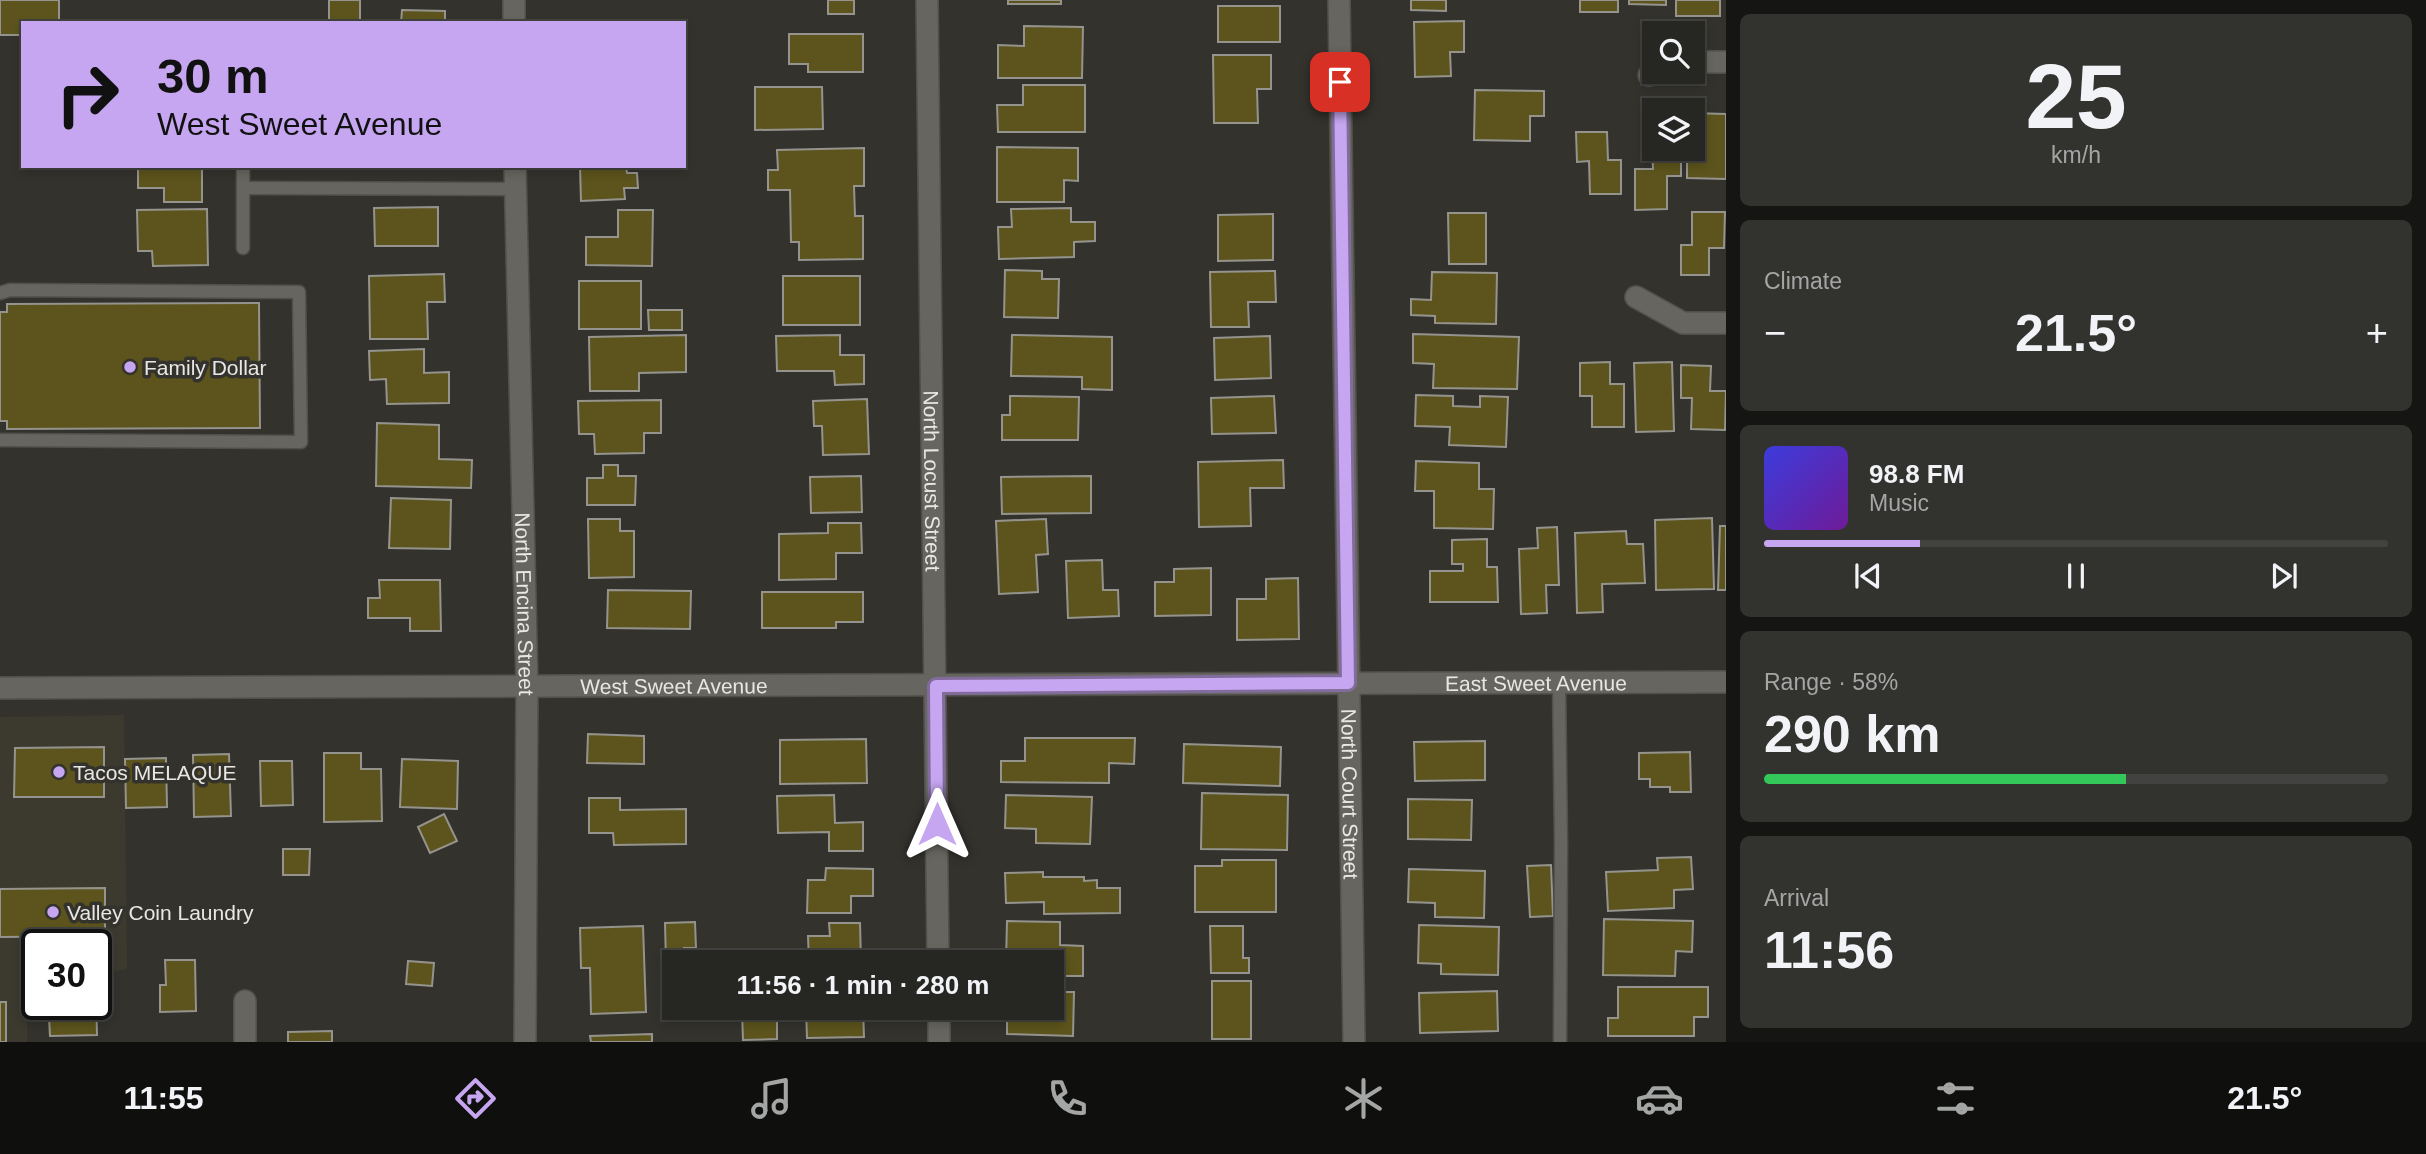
<!DOCTYPE html>
<html lang="en">
<head>
<meta charset="utf-8">
<style>
	body { margin:0; font-family:Helvetica,sans-serif; background:#32322f; color:#f1f3f6; height:100vh; display:flex; flex-direction:column; font-size:26px; white-space:nowrap }
	* { box-sizing:border-box; margin:0 }
	p { font-size:23px; color:#a4a5a5 }
	.icon { flex:none; width:38px; height:38px; fill:none; stroke:currentColor; stroke-width:2; stroke-linecap:round; stroke-linejoin:round }
	.map { position:relative; flex:1; overflow:hidden }
	.side { display:flex; flex-direction:column; gap:14px; padding:14px; background:#151513; width:700px }
	.side>* { flex:none }
	.banner { position:absolute; left:21px; top:21px; width:665px; height:147px; border-radius:0px; box-shadow:0 4px 10px #0003,0 0 0 2px #424340; background:#c6a6f0; color:#111; overflow:hidden }
	.buttons { position:absolute; left:1642px; top:21px; display:grid; gap:14px }
	.buttons a { display:grid; place-items:center; width:63px; height:63px; border-radius:0px; background:#262622; box-shadow:0 4px 10px #0003,0 0 0 2px #424340; font-size:35px }
	.speed { position:absolute; left:21px; top:929px; display:flex; gap:14px; font-size:35px; font-weight:700; text-align:center }
	.speed>* { display:grid; place-content:center; width:91px; height:91px; border-radius:50%; background:#262622; box-shadow:0 4px 10px #0003,0 0 0 2px #424340; line-height:1 }
	.speed .limit { border:4px solid #111; border-radius:10px; background:#fff; color:#111 }
	.pin { position:absolute; display:grid; place-items:center; width:60px; height:60px; color:#fff; margin:-30px; border-radius:14px; box-shadow:0 4px 10px #0006 }
	.me { position:absolute; width:77px; margin:-38px; rotate:0deg; stroke-linejoin:round; filter:drop-shadow(0 0 5px #0008) }
	.turn { display:flex; align-items:center; gap:24px; height:147px; padding:0 21px; font-size:32px }
	.turn .icon { width:91px; height:91px; stroke-width:2.5 }
	.turn b { display:block; font-size:49px; line-height:60px }
	.big { font-size:52px; font-weight:700; line-height:1.1 }
	.side .widget { flex:1; display:flex; flex-direction:column; justify-content:center; gap:10px; min-width:0; padding:0 24px; border-radius:10px; background:#32322f }
	.side .dial { align-items:center; gap:0 }
	.dial b { font-size:91px; line-height:1 }
	.song { display:flex; align-items:center; gap:21px }
	.cover { width:84px; height:84px; border-radius:10px; background:linear-gradient(135deg,hsl(240 70% 55%),hsl(280 70% 35%)) }
	.played { height:7px; border-radius:4px; background:linear-gradient(90deg,#c6a6f0 25%,#424340 25%) }
	.keys { display:flex; justify-content:space-around; direction:ltr }
	.heat { display:flex; justify-content:space-between; align-items:center; font-size:38px; direction:ltr }
	.charge { height:10px; border-radius:5px; background:linear-gradient(90deg,#34c759 58%,#424340 0) }
	.trip { position:absolute; left:662px; top:950px; width:402px; height:70px; border-radius:0px; background:#262622; box-shadow:0 4px 10px #0003,0 0 0 2px #424340; font-weight:700; line-height:70px; text-align:center }
	.tabs { display:flex; height:112px; justify-content:space-around; align-items:center; background:#0f0f0e; color:#a4a5a5 }
	.tabs .icon { width:49px; height:49px }
	.tabs .selected { color:#c6a6f0 }
	.tabs b { font-size:32px; color:#f1f3f6 }
	main { display:flex; flex:1; min-height:0 }
	.map>svg:first-child { display:block }
	.built { fill:#3c3a2f }
	.building { fill:#5c541c; stroke:#94938d; stroke-width:2 }
	.lines { fill:none; stroke-linecap:round; stroke-linejoin:round }
	.lane-casing { stroke:#504f4b; stroke-width:15 }
	.street-casing { stroke:#504f4b; stroke-width:24 }
	.lane { stroke:#66655f; stroke-width:12 }
	.street { stroke:#66655f; stroke-width:21 }
	.route-casing { stroke:#816c9c; stroke-width:18 }
	.route { stroke:#c6a6f0; stroke-width:12 }
	.poi-dot { fill:#c6a6f0; stroke:#33322d; stroke-width:2.5 }
	.labels { text-anchor:middle; dominant-baseline:central; stroke-width:7; stroke-linejoin:round; paint-order:stroke }
	.poi-label { font-size:21px; fill:#e8e7e4; stroke:#33322d; text-anchor:start }
	.street-label { font-size:21px; fill:#e8e7e4; stroke:#33322d }
</style>
</head>
<body>
<main>
<div class="map">
<svg width="1726" height="1042" viewBox="0 0 1726 1042">
	<rect width="100%" height="100%" fill="#33322d"/>
	<path class="built" d="M 124,715 L 127,969 L 96,975 L 96,945 L 37,945 L 37,987 L 28,990 L 27,1042 L 0,1042 L 0,717 Z"/>
	<path class="building" d="M 0,0 L 59,0 L 59,23 L 23,23 L 23,35 L 0,35 Z
		M 329,0 L 360,0 L 360,23 L 329,23 Z
		M 828,0 L 854,0 L 854,14 L 828,14 Z
		M 1008,0 L 1061,0 L 1061,4 L 1008,4 Z
		M 1411,0 L 1446,0 L 1446,11 L 1411,10 Z
		M 1580,0 L 1618,0 L 1618,12 L 1580,12 Z
		M 1629,0 L 1666,0 L 1666,5 L 1629,4 Z
		M 1676,0 L 1720,0 L 1720,16 L 1676,16 Z
		M 1218,6 L 1280,6 L 1280,42 L 1218,42 Z
		M 402,10 L 445,11 L 445,23 L 401,23 Z
		M 1464,21 L 1464,52 L 1450,52 L 1451,76 L 1415,77 L 1414,22 Z
		M 1024,26 L 1083,27 L 1082,78 L 998,78 L 998,45 L 1024,46 Z
		M 789,34 L 863,34 L 863,72 L 808,72 L 808,64 L 789,64 Z
		M 1213,55 L 1271,55 L 1271,89 L 1257,89 L 1258,123 L 1214,123 Z
		M 1023,85 L 1085,85 L 1085,132 L 998,132 L 997,105 L 1023,105 Z
		M 755,87 L 822,87 L 823,129 L 755,130 Z
		M 1475,90 L 1544,91 L 1544,116 L 1530,116 L 1530,141 L 1474,140 Z
		M 1692,113 L 1726,114 L 1726,179 L 1687,178 L 1687,149 L 1692,149 Z
		M 1576,132 L 1607,132 L 1608,160 L 1621,160 L 1621,194 L 1590,194 L 1589,161 L 1577,162 Z
		M 1652,146 L 1654,149 L 1681,149 L 1681,176 L 1667,176 L 1667,209 L 1635,210 L 1635,169 L 1653,169 Z
		M 997,147 L 1078,148 L 1078,181 L 1064,180 L 1064,202 L 997,202 Z
		M 864,148 L 864,186 L 854,186 L 855,216 L 863,216 L 863,259 L 799,260 L 799,242 L 791,242 L 790,190 L 768,190 L 768,170 L 778,170 L 777,150 Z
		M 138,166 L 202,166 L 202,202 L 164,202 L 164,188 L 138,188 Z
		M 580,166 L 626,166 L 627,173 L 637,173 L 638,188 L 624,188 L 625,199 L 581,201 Z
		M 438,207 L 438,246 L 375,246 L 374,208 Z
		M 1071,208 L 1071,222 L 1095,222 L 1095,241 L 1074,242 L 1074,257 L 999,259 L 998,227 L 1012,227 L 1011,209 Z
		M 207,209 L 208,265 L 153,266 L 152,251 L 138,251 L 137,210 Z
		M 618,210 L 653,210 L 652,266 L 586,265 L 586,237 L 618,237 Z
		M 1692,212 L 1725,212 L 1724,248 L 1709,248 L 1709,275 L 1681,275 L 1681,245 L 1692,245 Z
		M 1448,213 L 1486,213 L 1486,264 L 1449,264 Z
		M 1273,214 L 1273,260 L 1218,261 L 1218,215 Z
		M 1005,270 L 1042,271 L 1042,279 L 1059,279 L 1058,318 L 1004,317 Z
		M 1275,271 L 1276,302 L 1248,302 L 1249,327 L 1211,327 L 1210,272 Z
		M 1432,272 L 1497,273 L 1496,324 L 1435,323 L 1435,316 L 1411,315 L 1411,299 L 1431,300 Z
		M 444,274 L 445,302 L 427,302 L 428,339 L 370,339 L 369,276 Z
		M 783,276 L 860,276 L 860,325 L 783,325 Z
		M 579,281 L 641,281 L 641,329 L 579,329 Z
		M 259,303 L 260,428 L 7,429 L 7,421 L 0,421 L 0,312 L 7,312 L 7,304 Z
		M 648,310 L 682,310 L 682,330 L 649,330 Z
		M 1413,334 L 1519,337 L 1517,389 L 1433,388 L 1434,364 L 1413,363 Z
		M 686,335 L 686,372 L 639,373 L 639,391 L 590,391 L 589,337 Z
		M 840,335 L 840,355 L 864,355 L 864,384 L 835,385 L 834,371 L 777,371 L 776,336 Z
		M 1012,335 L 1112,337 L 1112,390 L 1082,389 L 1082,377 L 1011,376 Z
		M 1270,336 L 1271,378 L 1215,380 L 1214,338 Z
		M 424,349 L 424,373 L 449,372 L 449,403 L 387,404 L 386,379 L 370,380 L 369,351 Z
		M 1610,362 L 1610,384 L 1624,384 L 1624,427 L 1592,427 L 1592,396 L 1580,396 L 1580,363 Z
		M 1672,362 L 1674,431 L 1636,432 L 1634,363 Z
		M 1681,365 L 1711,366 L 1710,391 L 1726,391 L 1725,430 L 1691,429 L 1692,398 L 1681,398 Z
		M 1416,395 L 1453,396 L 1453,406 L 1480,407 L 1480,396 L 1508,397 L 1506,447 L 1449,445 L 1450,427 L 1415,426 Z
		M 1010,396 L 1079,397 L 1078,440 L 1002,440 L 1002,415 L 1010,415 Z
		M 1274,396 L 1276,433 L 1212,434 L 1211,398 Z
		M 867,399 L 869,454 L 823,455 L 822,426 L 814,426 L 813,401 Z
		M 661,400 L 661,433 L 644,433 L 644,453 L 595,454 L 594,434 L 579,434 L 578,401 Z
		M 377,423 L 439,425 L 439,459 L 472,460 L 471,488 L 376,486 Z
		M 1283,460 L 1284,488 L 1250,488 L 1251,526 L 1199,527 L 1198,462 Z
		M 1416,461 L 1479,463 L 1479,489 L 1494,489 L 1493,529 L 1434,528 L 1434,491 L 1415,491 Z
		M 603,465 L 618,465 L 618,476 L 636,476 L 635,505 L 587,505 L 587,478 L 603,478 Z
		M 861,476 L 862,512 L 811,513 L 810,477 Z
		M 1091,476 L 1091,513 L 1002,514 L 1001,477 Z
		M 391,498 L 451,500 L 450,549 L 389,548 Z
		M 1712,518 L 1714,589 L 1656,590 L 1655,520 Z
		M 588,519 L 620,519 L 620,531 L 634,531 L 634,577 L 589,578 Z
		M 1046,519 L 1048,554 L 1036,555 L 1038,592 L 999,594 L 996,521 Z
		M 828,523 L 861,523 L 862,553 L 836,553 L 836,579 L 779,580 L 779,534 L 828,533 Z
		M 1720,526 L 1726,526 L 1726,590 L 1718,590 Z
		M 1557,527 L 1559,585 L 1546,585 L 1547,613 L 1521,614 L 1519,549 L 1538,548 L 1537,528 Z
		M 1626,531 L 1627,544 L 1643,544 L 1645,583 L 1602,584 L 1603,612 L 1577,613 L 1575,533 Z
		M 1487,539 L 1487,567 L 1497,567 L 1498,602 L 1430,602 L 1430,571 L 1463,571 L 1463,564 L 1452,564 L 1452,540 Z
		M 1102,560 L 1103,590 L 1118,590 L 1119,616 L 1068,618 L 1066,561 Z
		M 1211,568 L 1211,615 L 1155,616 L 1155,582 L 1174,582 L 1174,569 Z
		M 1298,578 L 1299,639 L 1237,640 L 1237,599 L 1266,599 L 1266,579 Z
		M 379,580 L 440,580 L 441,631 L 410,631 L 410,618 L 368,618 L 368,598 L 380,598 Z
		M 608,590 L 691,591 L 690,629 L 607,628 Z
		M 762,592 L 863,592 L 863,622 L 836,622 L 836,628 L 762,628 Z
		M 588,734 L 644,736 L 644,764 L 587,763 Z
		M 1025,738 L 1135,738 L 1134,764 L 1109,763 L 1109,783 L 1001,782 L 1001,761 L 1025,761 Z
		M 866,739 L 867,783 L 780,784 L 780,740 Z
		M 1485,741 L 1485,780 L 1415,781 L 1414,742 Z
		M 1184,744 L 1281,747 L 1280,786 L 1183,783 Z
		M 104,747 L 104,797 L 14,797 L 15,748 Z
		M 1690,752 L 1691,792 L 1670,792 L 1670,787 L 1650,787 L 1650,779 L 1639,779 L 1639,753 Z
		M 324,753 L 361,753 L 361,769 L 381,769 L 382,821 L 324,822 Z
		M 229,754 L 231,816 L 194,817 L 193,755 Z
		M 166,758 L 167,807 L 126,808 L 125,759 Z
		M 402,759 L 458,761 L 457,809 L 400,807 Z
		M 260,761 L 292,761 L 293,805 L 261,806 Z
		M 1202,793 L 1288,795 L 1287,850 L 1201,849 Z
		M 834,795 L 835,823 L 863,822 L 863,851 L 829,851 L 829,832 L 778,833 L 777,796 Z
		M 1006,795 L 1092,797 L 1090,844 L 1036,843 L 1036,829 L 1005,828 Z
		M 589,798 L 620,798 L 620,810 L 686,809 L 686,844 L 614,845 L 613,833 L 589,833 Z
		M 1408,799 L 1472,800 L 1471,840 L 1408,839 Z
		M 444,814 L 457,841 L 430,853 L 418,827 Z
		M 283,849 L 310,849 L 309,875 L 283,875 Z
		M 1691,857 L 1693,889 L 1674,890 L 1674,908 L 1608,911 L 1606,872 L 1658,870 L 1657,858 Z
		M 1222,860 L 1276,860 L 1276,912 L 1195,912 L 1195,866 L 1222,866 Z
		M 1551,865 L 1553,916 L 1530,917 L 1527,866 Z
		M 826,868 L 873,869 L 873,896 L 851,896 L 851,913 L 807,913 L 808,880 L 825,880 Z
		M 1409,869 L 1485,871 L 1484,918 L 1435,917 L 1435,903 L 1408,902 Z
		M 1043,872 L 1043,877 L 1084,877 L 1084,881 L 1097,880 L 1097,888 L 1120,888 L 1120,913 L 1044,914 L 1044,902 L 1006,903 L 1005,873 Z
		M 105,888 L 105,936 L 0,937 L 0,889 Z
		M 1604,919 L 1693,921 L 1692,952 L 1676,951 L 1675,976 L 1603,975 Z
		M 1007,921 L 1060,922 L 1060,945 L 1083,946 L 1083,976 L 1052,976 L 1052,962 L 1006,962 Z
		M 695,922 L 696,948 L 684,948 L 684,962 L 666,963 L 665,923 Z
		M 829,923 L 860,923 L 861,962 L 809,962 L 808,936 L 830,936 Z
		M 1419,925 L 1499,927 L 1498,975 L 1441,974 L 1441,964 L 1418,963 Z
		M 643,926 L 646,1012 L 591,1014 L 590,968 L 581,968 L 580,928 Z
		M 1210,926 L 1243,926 L 1243,958 L 1249,958 L 1249,973 L 1211,973 Z
		M 165,960 L 195,960 L 196,1011 L 160,1012 L 160,985 L 166,985 Z
		M 408,961 L 434,963 L 432,986 L 406,984 Z
		M 1212,981 L 1251,981 L 1251,1039 L 1212,1039 Z
		M 1618,987 L 1708,987 L 1708,1017 L 1694,1017 L 1694,1036 L 1608,1036 L 1608,1018 L 1618,1018 Z
		M 1497,991 L 1498,1031 L 1420,1033 L 1419,993 Z
		M 96,992 L 97,1035 L 50,1036 L 49,1017 L 63,1016 L 62,1004 L 96,1004 Z
		M 1052,992 L 1074,992 L 1073,1036 L 1007,1034 L 1007,1008 L 1052,1008 Z
		M 0,1002 L 6,1002 L 6,1042 L 0,1042 Z
		M 806,1008 L 863,1008 L 864,1037 L 807,1038 Z
		M 777,1011 L 777,1039 L 743,1040 L 742,1012 Z
		M 332,1031 L 332,1042 L 288,1042 L 288,1032 Z
		M 652,1034 L 652,1042 L 591,1042 L 590,1036 Z"/>
	<g class="lines">
		<g class="lane-casing">
			<path id="lane" d="M 243,166 L 243,248
				M 243,188 L 516,189
				M 0,293 L 10,290 L 299,292 L 301,442 L 0,440
				M 1559,682 L 1561,844 L 1560,1042"/>
		</g>
		<g class="street-casing">
			<g id="street">
				<path d="M 514,0 L 514,23"/>
				<path id="s1" d="M 927,0 L 938,962"/>
				<path id="s2" d="M 1339,0 L 1354,1042"/>
				<path d="M 1692,65 L 1706,62 L 1726,62"/>
				<path d="M 1649,75 L 1662,72"/>
				<path id="s3" d="M 515,166 L 527,686 L 525,1042"/>
				<path d="M 1636,297 L 1683,323 L 1726,323"/>
				<path id="s4" d="M 0,688 L 1726,682"/>
				<path d="M 939,1008 L 939,1042"/>
				<path d="M 245,1042 L 245,1001"/>
			</g>
		</g>
		<use href="#lane" class="lane"/>
		<use href="#street" class="street"/>
	</g>
	<g class="lines">
		<g class="route-casing">
			<path id="route" d="M 937,824 L 936,686 L 1348,683 L 1340,82"/>
		</g>
		<use href="#route" class="route"/>
	</g>
	<g class="poi-dot">
		<circle cx="130" cy="367" r="7"/>
		<circle cx="59" cy="772" r="7"/>
		<circle cx="53" cy="912" r="7"/>
	</g>
	<g class="labels">
		<g class="poi-label">
			<text x="144" y="367">Family Dollar</text>
			<text x="73" y="772">Tacos MELAQUE</text>
			<text x="67" y="912">Valley Coin Laundry</text>
		</g>
		<g class="street-label">
			<text stroke="none"><textPath href="#s1" startOffset="481">North Locust Street</textPath></text>
			<text stroke="none"><textPath href="#s3" startOffset="438">North Encina Street</textPath></text>
			<text stroke="none"><textPath href="#s4" startOffset="1536">East Sweet Avenue</textPath></text>
			<text stroke="none"><textPath href="#s4" startOffset="674">West Sweet Avenue</textPath></text>
			<text stroke="none"><textPath href="#s2" startOffset="794">North Court Street</textPath></text>
		</g>
	</g>
</svg>
<div class="buttons">
<a><svg class="icon" aria-label="search" viewBox="0 0 24 24"><circle cx="10" cy="10" r="6"/><path d="M15 15l6 6"/></svg></a>
<a><svg class="icon" aria-label="layers" viewBox="0 0 24 24"><path d="M12 4l9 5-9 5-9-5zM3 14l9 5 9-5"/></svg></a>
</div>
<div class="speed"><div class="limit">30</div></div>
<div class="pin" style="left:1340px;top:82px;background:#d93025"><svg class="icon" aria-label="arrive" viewBox="0 0 24 24"><path d="M6 21V4h12l-3 4 3 4H6"/></svg></div>
<svg class="me" style="left:937px;top:824px" viewBox="-20 -20 40 40"><path d="M0-17L14 15 0 8-14 15z" fill="#c6a6f0" stroke="#fff" stroke-width="4"/></svg>
<div class="trip">11:56 · 1 min · 280 m</div>
<div class="banner">
<div class="turn"><svg class="icon" aria-label="right" viewBox="0 0 24 24"><path d="M7 20v-9h11M14 6l5 5-5 5"/></svg><div><b>30 m</b>West Sweet Avenue</div></div>
</div>
</div>
<section class="side">
<div class="widget dial"><b>25</b><p>km/h</p></div>
<div class="widget"><p>Climate</p>
<div class="heat"><a>−</a><b class="big">21.5°</b><a>+</a></div>
</div>
<div class="widget">
<div class="song"><i class="cover"></i><div><b>98.8 FM</b><p>Music</p></div></div>
<div class="played"></div>
<div class="keys"><svg class="icon" aria-label="previous" viewBox="0 0 24 24"><path d="M18 5L8 12l10 7zM5 5v14"/></svg><svg class="icon" aria-label="pause" viewBox="0 0 24 24"><path d="M8 5v14M16 5v14"/></svg><svg class="icon" aria-label="next" viewBox="0 0 24 24"><path d="M6 5l10 7-10 7zM19 5v14"/></svg></div>
</div>
<div class="widget"><p>Range · 58%</p><b class="big">290 km</b><div class="charge"></div></div>
<div class="widget"><p>Arrival</p><b class="big">11:56</b></div>
</section>
</main>
<nav class="tabs">
<b>11:55</b>
<svg class="icon selected" aria-label="directions" viewBox="0 0 24 24"><path d="M12 3l9 9-9 9-9-9zM9 14v-3h6M13 9l2 2-2 2"/></svg>
<svg class="icon" aria-label="music" viewBox="0 0 24 24"><path d="M9 18V5l10-2v13"/><circle cx="6" cy="18" r="3"/><circle cx="16" cy="16" r="3"/></svg>
<svg class="icon" aria-label="phone" viewBox="0 0 24 24"><path d="M5 4h4l2 5-3 2q2 4 5 5l2-3 5 2v4C11 20 4 13 5 4z"/></svg>
<svg class="icon" aria-label="climate" viewBox="0 0 24 24"><path d="M12 3v18M4 7l16 10M4 17L20 7"/></svg>
<svg class="icon" aria-label="car" viewBox="0 0 24 24"><path d="M5 17H2v-5l4-1 3-4h7l3 4 3 1v5h-3M9 17h6M6 11h13"/><circle cx="7" cy="17" r="2"/><circle cx="17" cy="17" r="2"/></svg>
<svg class="icon" aria-label="filters" viewBox="0 0 24 24"><path d="M4 7h16M4 17h16"/><circle cx="9" cy="7" r="2"/><circle cx="15" cy="17" r="2"/></svg>
<b>21.5°</b>
</nav>
</body>
</html>
